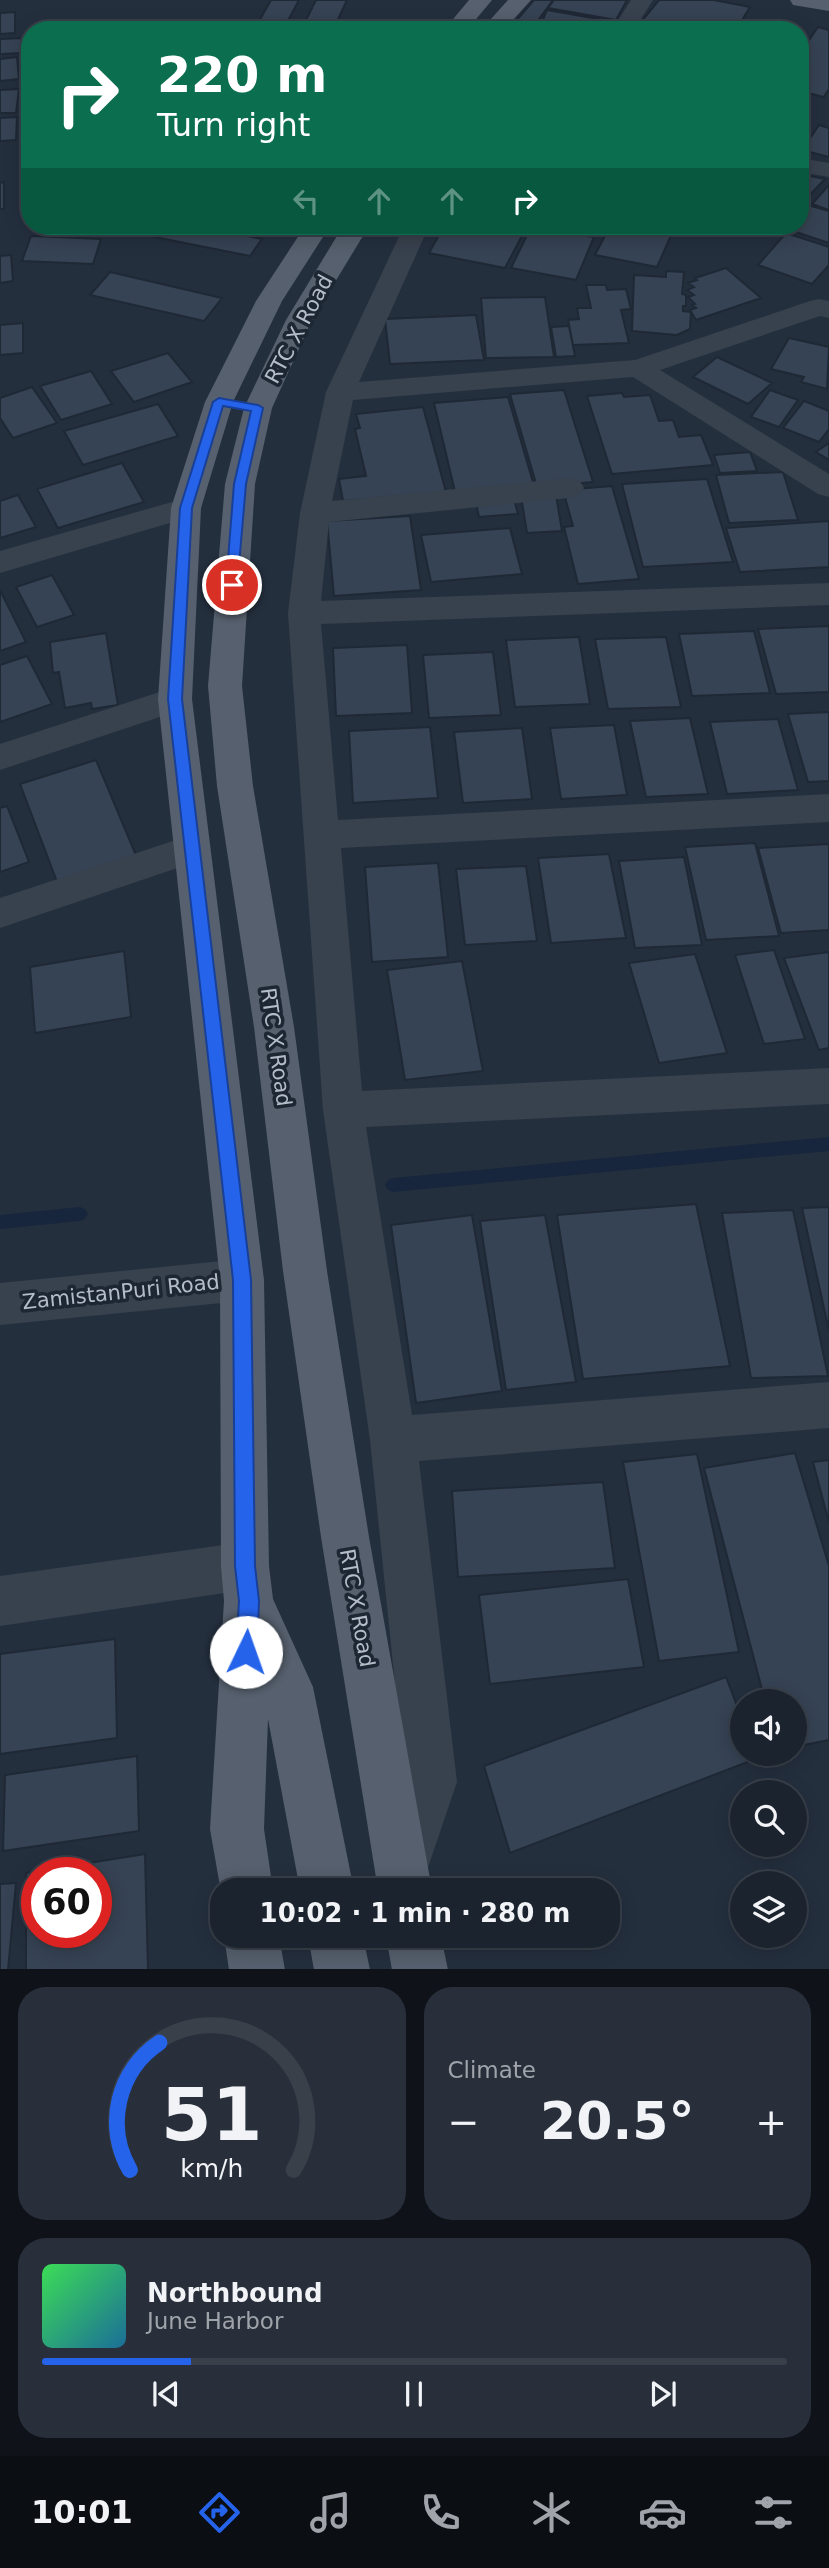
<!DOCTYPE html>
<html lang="en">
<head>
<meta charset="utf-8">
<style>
	body { margin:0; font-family:"DejaVu Sans",sans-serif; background:#282f3a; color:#f1f3f6; height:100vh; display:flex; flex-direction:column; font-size:26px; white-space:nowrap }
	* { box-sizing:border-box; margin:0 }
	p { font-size:23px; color:#a0a4aa }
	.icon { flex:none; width:38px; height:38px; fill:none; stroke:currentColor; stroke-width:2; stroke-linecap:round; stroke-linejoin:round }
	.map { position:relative; height:1969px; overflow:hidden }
	.drawer { display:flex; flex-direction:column; gap:18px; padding:18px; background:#0f1319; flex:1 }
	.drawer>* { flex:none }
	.top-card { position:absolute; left:21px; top:21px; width:788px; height:214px; border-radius:28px; box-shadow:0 4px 18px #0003,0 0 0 2px #39404a; background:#0b6e4f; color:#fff; overflow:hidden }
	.controls { position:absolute; left:730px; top:1689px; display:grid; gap:14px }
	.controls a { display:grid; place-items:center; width:77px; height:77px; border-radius:50%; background:#1b232e; box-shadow:0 4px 18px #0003,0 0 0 2px #39404a; font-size:35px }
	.speed { position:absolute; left:21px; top:1857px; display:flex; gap:14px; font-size:35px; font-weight:700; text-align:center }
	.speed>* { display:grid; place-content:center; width:91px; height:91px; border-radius:50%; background:#1b232e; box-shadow:0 4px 18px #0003,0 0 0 2px #39404a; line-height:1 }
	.speed .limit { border:10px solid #d22; background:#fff; color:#111 }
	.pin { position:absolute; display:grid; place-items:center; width:60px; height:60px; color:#fff; margin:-30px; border:4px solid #fff; border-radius:50%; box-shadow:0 2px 7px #0007 }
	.me { position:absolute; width:77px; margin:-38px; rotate:3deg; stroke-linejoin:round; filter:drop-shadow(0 0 5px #0008) }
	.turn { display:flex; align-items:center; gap:24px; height:147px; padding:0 21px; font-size:32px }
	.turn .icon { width:91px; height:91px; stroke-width:2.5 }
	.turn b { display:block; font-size:49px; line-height:60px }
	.lanes { display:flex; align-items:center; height:66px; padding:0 21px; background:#0003; justify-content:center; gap:35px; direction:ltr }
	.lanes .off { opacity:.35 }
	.big { font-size:52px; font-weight:800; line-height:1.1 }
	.drawer .tile { flex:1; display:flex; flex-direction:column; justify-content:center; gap:10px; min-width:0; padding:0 24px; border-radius:28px; background:#282f3a }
	.drawer .dial { align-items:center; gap:0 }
	.dial svg { height:182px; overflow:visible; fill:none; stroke:#39404a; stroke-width:7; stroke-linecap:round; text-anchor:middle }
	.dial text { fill:#f1f3f6; stroke:none }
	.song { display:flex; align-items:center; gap:21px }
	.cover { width:84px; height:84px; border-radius:10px; background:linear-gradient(135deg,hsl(130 70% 55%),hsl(200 70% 35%)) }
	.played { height:7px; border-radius:4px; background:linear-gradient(90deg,#2563eb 20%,#39404a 20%) }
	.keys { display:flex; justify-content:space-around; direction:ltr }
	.heat { display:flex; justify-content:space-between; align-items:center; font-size:38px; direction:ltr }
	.drawer .tiles { flex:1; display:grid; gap:18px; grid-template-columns:1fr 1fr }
	.tile:last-child { grid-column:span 2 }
	.trip { position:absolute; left:210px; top:1878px; width:410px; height:70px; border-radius:28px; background:#1b232e; box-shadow:0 4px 18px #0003,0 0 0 2px #39404a; font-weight:800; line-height:70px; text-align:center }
	.dock { display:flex; height:112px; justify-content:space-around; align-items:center; background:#0b0e12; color:#a0a4aa }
	.dock .icon { width:49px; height:49px }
	.dock .current { color:#2563eb }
	.dock b { font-size:32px; color:#f1f3f6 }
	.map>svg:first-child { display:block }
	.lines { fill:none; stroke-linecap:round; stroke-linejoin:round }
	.stream { fill:#17263c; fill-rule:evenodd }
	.building { fill:#364354; stroke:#1f2835; stroke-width:2; fill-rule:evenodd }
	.minor { fill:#38414e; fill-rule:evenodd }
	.tertiary { fill:#38414e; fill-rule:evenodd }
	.primary { fill:#56606e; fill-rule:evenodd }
	.route { fill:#2563eb; stroke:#184099; stroke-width:2 }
	.labels { text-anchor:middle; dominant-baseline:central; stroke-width:7; stroke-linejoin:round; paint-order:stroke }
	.street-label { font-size:21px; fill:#b4bcc9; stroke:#1d2633 }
</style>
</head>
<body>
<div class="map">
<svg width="829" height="1970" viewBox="0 0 829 1970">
	<rect width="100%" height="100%" fill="#242f3e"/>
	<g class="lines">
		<path class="stream" d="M 829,1137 L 829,1151 L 393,1192 L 388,1190 L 385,1185 L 388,1180 L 393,1178 Z
			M 80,1207 L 85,1209 L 88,1214 L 85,1219 L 80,1221 L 0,1229 L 0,1215 Z"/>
	</g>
	<path class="building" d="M 271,0 L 299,0 L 283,30 L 254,30 Z
		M 316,0 L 347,0 L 333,30 L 301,30 Z
		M 534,0 L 553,0 L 531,30 L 508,30 Z
		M 554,0 L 627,0 L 616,20 L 548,8 Z
		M 659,0 L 714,0 L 750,7 L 736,30 L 636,28 Z
		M 547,10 L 598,19 L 591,30 L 533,30 L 537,24 L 541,24 Z
		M 15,12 L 15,33 L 0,34 L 0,13 Z
		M 760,22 L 799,30 L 755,30 Z
		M 818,27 L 829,30 L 829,89 L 824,97 L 800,91 L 800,53 Z
		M 24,38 L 23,53 L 0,54 L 0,39 Z
		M 17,57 L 19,79 L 0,81 L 0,59 Z
		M 19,89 L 16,113 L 0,113 L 0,90 Z
		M 17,117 L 16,140 L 0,141 L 0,118 Z
		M 819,125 L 829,128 L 829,157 L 802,150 Z
		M 800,174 L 825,179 L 800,205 Z
		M 4,182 L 4,209 L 0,209 L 0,183 Z
		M 829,185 L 829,210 L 812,204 Z
		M 808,205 L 829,211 L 829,243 L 787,229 L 790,226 L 800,226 L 800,215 Z
		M 147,226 L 195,226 L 262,239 L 250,256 L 140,234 Z
		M 208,226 L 271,226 L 262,237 Z
		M 444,226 L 517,226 L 526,228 L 505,268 L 429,253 Z
		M 610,226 L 635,226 L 672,233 L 657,267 L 595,255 Z
		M 530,229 L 594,237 L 576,280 L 511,268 Z
		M 786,233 L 829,247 L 829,265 L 812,284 L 758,265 Z
		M 31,236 L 101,239 L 93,264 L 22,261 Z
		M 11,255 L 13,281 L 0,283 L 0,256 Z
		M 726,268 L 761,298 L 696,320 L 690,310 L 696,308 L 692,305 L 695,304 L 688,297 L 694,295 L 687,290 L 694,287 L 688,283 L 697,280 L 695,278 Z
		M 666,271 L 684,272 L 682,294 L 686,295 L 686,306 L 683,306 L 683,311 L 691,312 L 690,329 L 677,335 L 632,331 L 634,275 L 666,277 Z
		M 110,272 L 222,298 L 204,321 L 90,295 Z
		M 586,285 L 606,285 L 607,290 L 626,289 L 631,309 L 621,310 L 629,343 L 573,345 L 568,320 L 579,319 L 577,308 L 591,308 Z
		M 545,297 L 554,357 L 486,358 L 481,298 Z
		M 476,315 L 484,360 L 390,364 L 385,319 Z
		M 23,323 L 23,353 L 0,355 L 0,325 Z
		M 569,326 L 575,356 L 556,357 L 551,327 Z
		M 789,338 L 829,347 L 827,389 L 801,382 L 804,377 L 771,369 Z
		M 168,353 L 192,382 L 134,402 L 111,371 Z
		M 717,357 L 772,383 L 748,404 L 693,377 Z
		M 91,371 L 112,404 L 61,420 L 40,386 Z
		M 32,387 L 57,423 L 13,438 L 0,418 L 0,398 Z
		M 564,390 L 593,482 L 537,487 L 510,394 Z
		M 770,390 L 798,400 L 779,427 L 751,417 Z
		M 622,393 L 624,397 L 650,395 L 659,421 L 673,420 L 679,437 L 701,435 L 713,465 L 612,474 L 587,396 Z
		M 508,397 L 535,489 L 456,496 L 434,403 Z
		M 804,401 L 829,411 L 829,429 L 819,442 L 783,428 Z
		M 158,404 L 178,436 L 83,465 L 64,431 Z
		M 423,407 L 446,492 L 343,501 L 339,479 L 366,476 L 355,429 L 360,428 L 356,414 Z
		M 829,443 L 829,460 L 816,452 Z
		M 750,452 L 757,471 L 720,473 L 714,455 Z
		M 122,463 L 144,502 L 58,528 L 37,489 Z
		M 783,472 L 798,520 L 729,523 L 716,475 Z
		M 707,479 L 733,562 L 643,567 L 622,484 Z
		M 612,486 L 639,579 L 578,584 L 564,527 L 573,526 L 563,490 Z
		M 18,495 L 36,527 L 0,538 L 0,501 Z
		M 556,495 L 562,531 L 527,533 L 521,496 Z
		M 514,499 L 518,514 L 479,517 L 476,502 Z
		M 410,516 L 421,590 L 334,596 L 327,521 Z
		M 829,521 L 829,567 L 740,572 L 726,528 Z
		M 510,528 L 522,574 L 431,582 L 421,535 Z
		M 52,575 L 74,615 L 37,627 L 16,587 Z
		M 0,590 L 26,642 L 0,651 Z
		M 829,626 L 829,692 L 776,694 L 758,629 Z
		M 754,631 L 770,693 L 692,696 L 679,634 Z
		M 106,633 L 118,705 L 92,709 L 91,703 L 65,708 L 59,672 L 53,673 L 50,642 Z
		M 579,637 L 590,704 L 515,707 L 506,640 Z
		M 666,637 L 681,707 L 608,709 L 595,639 Z
		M 407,645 L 412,713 L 336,716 L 333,648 Z
		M 493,652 L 501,715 L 429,718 L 423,655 Z
		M 27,656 L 52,704 L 0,722 L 0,665 Z
		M 829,712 L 829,781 L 808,782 L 788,714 Z
		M 690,718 L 708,794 L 646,797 L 630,721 Z
		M 778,719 L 798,790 L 727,794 L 710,722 Z
		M 614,725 L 627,795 L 561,799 L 550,728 Z
		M 430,727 L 438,798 L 353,803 L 349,731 Z
		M 522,728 L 532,799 L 463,803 L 454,732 Z
		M 96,760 L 138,860 L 59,887 L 20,784 Z
		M 7,806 L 29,862 L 0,872 L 0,808 Z
		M 755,843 L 779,936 L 706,940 L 685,847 Z
		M 829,844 L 829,930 L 781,933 L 758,848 Z
		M 609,854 L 626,938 L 551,943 L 538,858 Z
		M 684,857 L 702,945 L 635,948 L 619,861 Z
		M 438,863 L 448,957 L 372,962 L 365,867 Z
		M 526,866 L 537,941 L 465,945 L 456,869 Z
		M 774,950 L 805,1039 L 764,1044 L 735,955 Z
		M 124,951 L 131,1017 L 35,1033 L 30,967 Z
		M 829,952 L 829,1048 L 819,1050 L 784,958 Z
		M 695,954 L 727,1053 L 659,1063 L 629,963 Z
		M 462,961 L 483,1071 L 405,1080 L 387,970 Z
		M 696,1204 L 730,1366 L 583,1379 L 557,1215 Z
		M 829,1207 L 829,1331 L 802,1208 Z
		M 793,1210 L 828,1376 L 751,1378 L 722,1213 Z
		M 472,1215 L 502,1391 L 416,1403 L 391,1225 Z
		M 545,1215 L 576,1382 L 506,1390 L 480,1221 Z
		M 795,1453 L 829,1566 L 829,1740 L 794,1747 L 794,1701 L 765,1701 L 704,1468 Z
		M 697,1454 L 739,1652 L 659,1661 L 623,1462 Z
		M 829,1460 L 829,1523 L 813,1462 Z
		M 603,1482 L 615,1568 L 458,1577 L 452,1491 Z
		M 628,1579 L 644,1667 L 490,1684 L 479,1595 Z
		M 115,1639 L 117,1738 L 0,1754 L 0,1654 Z
		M 726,1677 L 742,1719 L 742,1754 L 756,1754 L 758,1758 L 510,1853 L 484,1766 Z
		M 137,1756 L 139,1831 L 3,1851 L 5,1775 Z
		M 145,1854 L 148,1970 L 26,1970 L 26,1873 ZM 37,1872 L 96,1872 L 96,1932 L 37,1932 Z
		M 16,1883 L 8,1970 L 0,1970 L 0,1884 Z"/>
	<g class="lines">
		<path class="minor" d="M 631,0 L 653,0 L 634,30 L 612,30 Z
			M 800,158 L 829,163 L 829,177 L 800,172 Z
			M 404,226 L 429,226 L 359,382 L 635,360 L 810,301 L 819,299 L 829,301 L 829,318 L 820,316 L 660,370 L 829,474 L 829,497 L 818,494 L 633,377 L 353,400 L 332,501 L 569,478 L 580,481 L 584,488 L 580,495 L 569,498 L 329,522 L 321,601 L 829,583 L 829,605 L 321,624 L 338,820 L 829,794 L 829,822 L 341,848 L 362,1091 L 829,1068 L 829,1104 L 366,1127 L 412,1415 L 829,1382 L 829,1428 L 419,1461 L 457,1782 L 421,1888 L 388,1890 L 383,1888 L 375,1869 L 405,1782 L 370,1440 L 323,1110 L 288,613 L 300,513 L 326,392 Z
			M 186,498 L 197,501 L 201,508 L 197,515 L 0,573 L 0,551 Z
			M 175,687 L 187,690 L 192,699 L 187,708 L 0,770 L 0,744 Z
			M 191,835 L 204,839 L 209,849 L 204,859 L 0,928 L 0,898 Z
			M 245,1542 L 262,1549 L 269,1566 L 262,1583 L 245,1590 L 0,1626 L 0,1576 Z"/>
		<path class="tertiary" d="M 242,1259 L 257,1265 L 264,1280 L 257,1295 L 242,1301 L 0,1325 L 0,1283 Z"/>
		<path class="primary" d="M 469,0 L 492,0 L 467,30 L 444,30 Z
			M 508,0 L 531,0 L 504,30 L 481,30 Z
			M 790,0 L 829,0 L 829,11 L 793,5 Z
			M 305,226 L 330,226 L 282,301 L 233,402 L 201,508 L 192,699 L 264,1280 L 269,1566 L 273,1599 L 313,1687 L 354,1890 L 300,1890 L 268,1719 L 264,1829 L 273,1890 L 222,1890 L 222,1898 L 210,1829 L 224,1601 L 221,1566 L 220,1280 L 158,699 L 171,508 L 205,402 L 256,301 Z
			M 343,226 L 369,226 L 312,320 L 272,408 L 255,484 L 242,686 L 253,786 L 294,1027 L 327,1271 L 369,1537 L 432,1890 L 378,1890 L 321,1537 L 283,1271 L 254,1027 L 217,786 L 208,686 L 225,484 L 244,408 L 286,320 Z
			M 224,1936 L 279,1936 L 285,1970 L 229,1970 Z
			M 308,1936 L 363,1936 L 370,1970 L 314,1970 Z
			M 386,1936 L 441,1936 L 448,1970 L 392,1970 Z"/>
	</g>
	<path class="route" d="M 219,398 L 258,405 L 263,408 L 246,484 L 237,588 L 228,588 L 226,585 L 234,484 L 251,411 L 223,406 L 192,508 L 182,699 L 251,1280 L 255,1566 L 259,1601 L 257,1652 L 254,1659 L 246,1662 L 239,1659 L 236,1652 L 239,1601 L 235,1566 L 233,1280 L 168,699 L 180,508 L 213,402 Z"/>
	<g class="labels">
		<g class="street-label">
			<text transform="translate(299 329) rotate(-62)">RTC X Road</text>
			<text transform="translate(276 1047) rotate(82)">RTC X Road</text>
			<text transform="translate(121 1292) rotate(-6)">ZamistanPuri Road</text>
			<text transform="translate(357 1608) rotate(80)">RTC X Road</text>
		</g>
	</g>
</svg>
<div class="controls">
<a><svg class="icon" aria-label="sound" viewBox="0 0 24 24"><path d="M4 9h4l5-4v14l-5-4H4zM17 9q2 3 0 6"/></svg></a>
<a><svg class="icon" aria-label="search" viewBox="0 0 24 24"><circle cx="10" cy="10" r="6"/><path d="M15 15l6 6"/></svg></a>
<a><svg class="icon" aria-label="layers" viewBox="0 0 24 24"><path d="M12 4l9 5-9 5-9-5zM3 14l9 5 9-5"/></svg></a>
</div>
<div class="speed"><div class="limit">60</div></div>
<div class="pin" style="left:232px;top:585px;background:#d93025"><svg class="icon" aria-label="arrive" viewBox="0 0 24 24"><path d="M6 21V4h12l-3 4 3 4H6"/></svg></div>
<svg class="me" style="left:246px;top:1652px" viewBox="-20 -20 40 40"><circle r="19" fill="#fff"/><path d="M0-13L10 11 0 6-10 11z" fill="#2563eb"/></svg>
<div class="trip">10:02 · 1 min · 280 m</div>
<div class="top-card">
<div class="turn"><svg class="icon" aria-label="right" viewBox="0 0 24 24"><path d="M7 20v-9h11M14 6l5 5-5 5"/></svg><div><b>220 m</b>Turn right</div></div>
<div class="lanes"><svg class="icon off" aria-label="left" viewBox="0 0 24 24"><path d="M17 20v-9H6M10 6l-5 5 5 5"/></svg><svg class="icon off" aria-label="ahead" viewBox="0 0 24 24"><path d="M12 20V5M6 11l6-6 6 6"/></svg><svg class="icon off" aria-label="ahead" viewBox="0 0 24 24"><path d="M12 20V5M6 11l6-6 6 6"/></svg><svg class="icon" aria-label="right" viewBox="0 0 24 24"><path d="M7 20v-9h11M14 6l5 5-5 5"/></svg></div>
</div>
</div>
<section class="drawer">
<div class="tiles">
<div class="tile dial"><svg viewBox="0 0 100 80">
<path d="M14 69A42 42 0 1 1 86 69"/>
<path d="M14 69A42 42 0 0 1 27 13" stroke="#2563eb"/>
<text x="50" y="56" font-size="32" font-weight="700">51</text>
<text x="50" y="72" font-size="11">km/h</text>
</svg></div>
<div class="tile"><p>Climate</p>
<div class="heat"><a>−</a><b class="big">20.5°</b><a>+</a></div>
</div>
<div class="tile">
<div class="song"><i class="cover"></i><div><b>Northbound</b><p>June Harbor</p></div></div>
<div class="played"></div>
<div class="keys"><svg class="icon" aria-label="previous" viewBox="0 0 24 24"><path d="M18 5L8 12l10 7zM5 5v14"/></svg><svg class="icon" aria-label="pause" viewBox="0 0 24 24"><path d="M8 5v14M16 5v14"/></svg><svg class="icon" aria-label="next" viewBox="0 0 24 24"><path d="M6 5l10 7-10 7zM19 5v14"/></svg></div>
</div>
</div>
</section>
<nav class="dock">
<b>10:01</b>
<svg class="icon current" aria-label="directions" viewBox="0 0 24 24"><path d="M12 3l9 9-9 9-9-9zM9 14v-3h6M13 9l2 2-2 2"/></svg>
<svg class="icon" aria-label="music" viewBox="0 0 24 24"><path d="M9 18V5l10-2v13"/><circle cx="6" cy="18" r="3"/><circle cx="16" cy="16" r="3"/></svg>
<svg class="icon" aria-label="phone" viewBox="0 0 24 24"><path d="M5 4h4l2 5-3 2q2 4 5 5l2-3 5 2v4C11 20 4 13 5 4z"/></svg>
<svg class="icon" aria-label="climate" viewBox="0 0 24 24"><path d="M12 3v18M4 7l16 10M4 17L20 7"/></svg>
<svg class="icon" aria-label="car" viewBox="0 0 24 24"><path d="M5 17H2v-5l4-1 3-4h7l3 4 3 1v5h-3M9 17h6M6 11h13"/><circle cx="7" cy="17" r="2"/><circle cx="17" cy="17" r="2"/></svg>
<svg class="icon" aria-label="filters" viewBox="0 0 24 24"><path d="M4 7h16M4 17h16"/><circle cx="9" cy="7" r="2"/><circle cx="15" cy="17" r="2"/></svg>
</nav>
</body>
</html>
